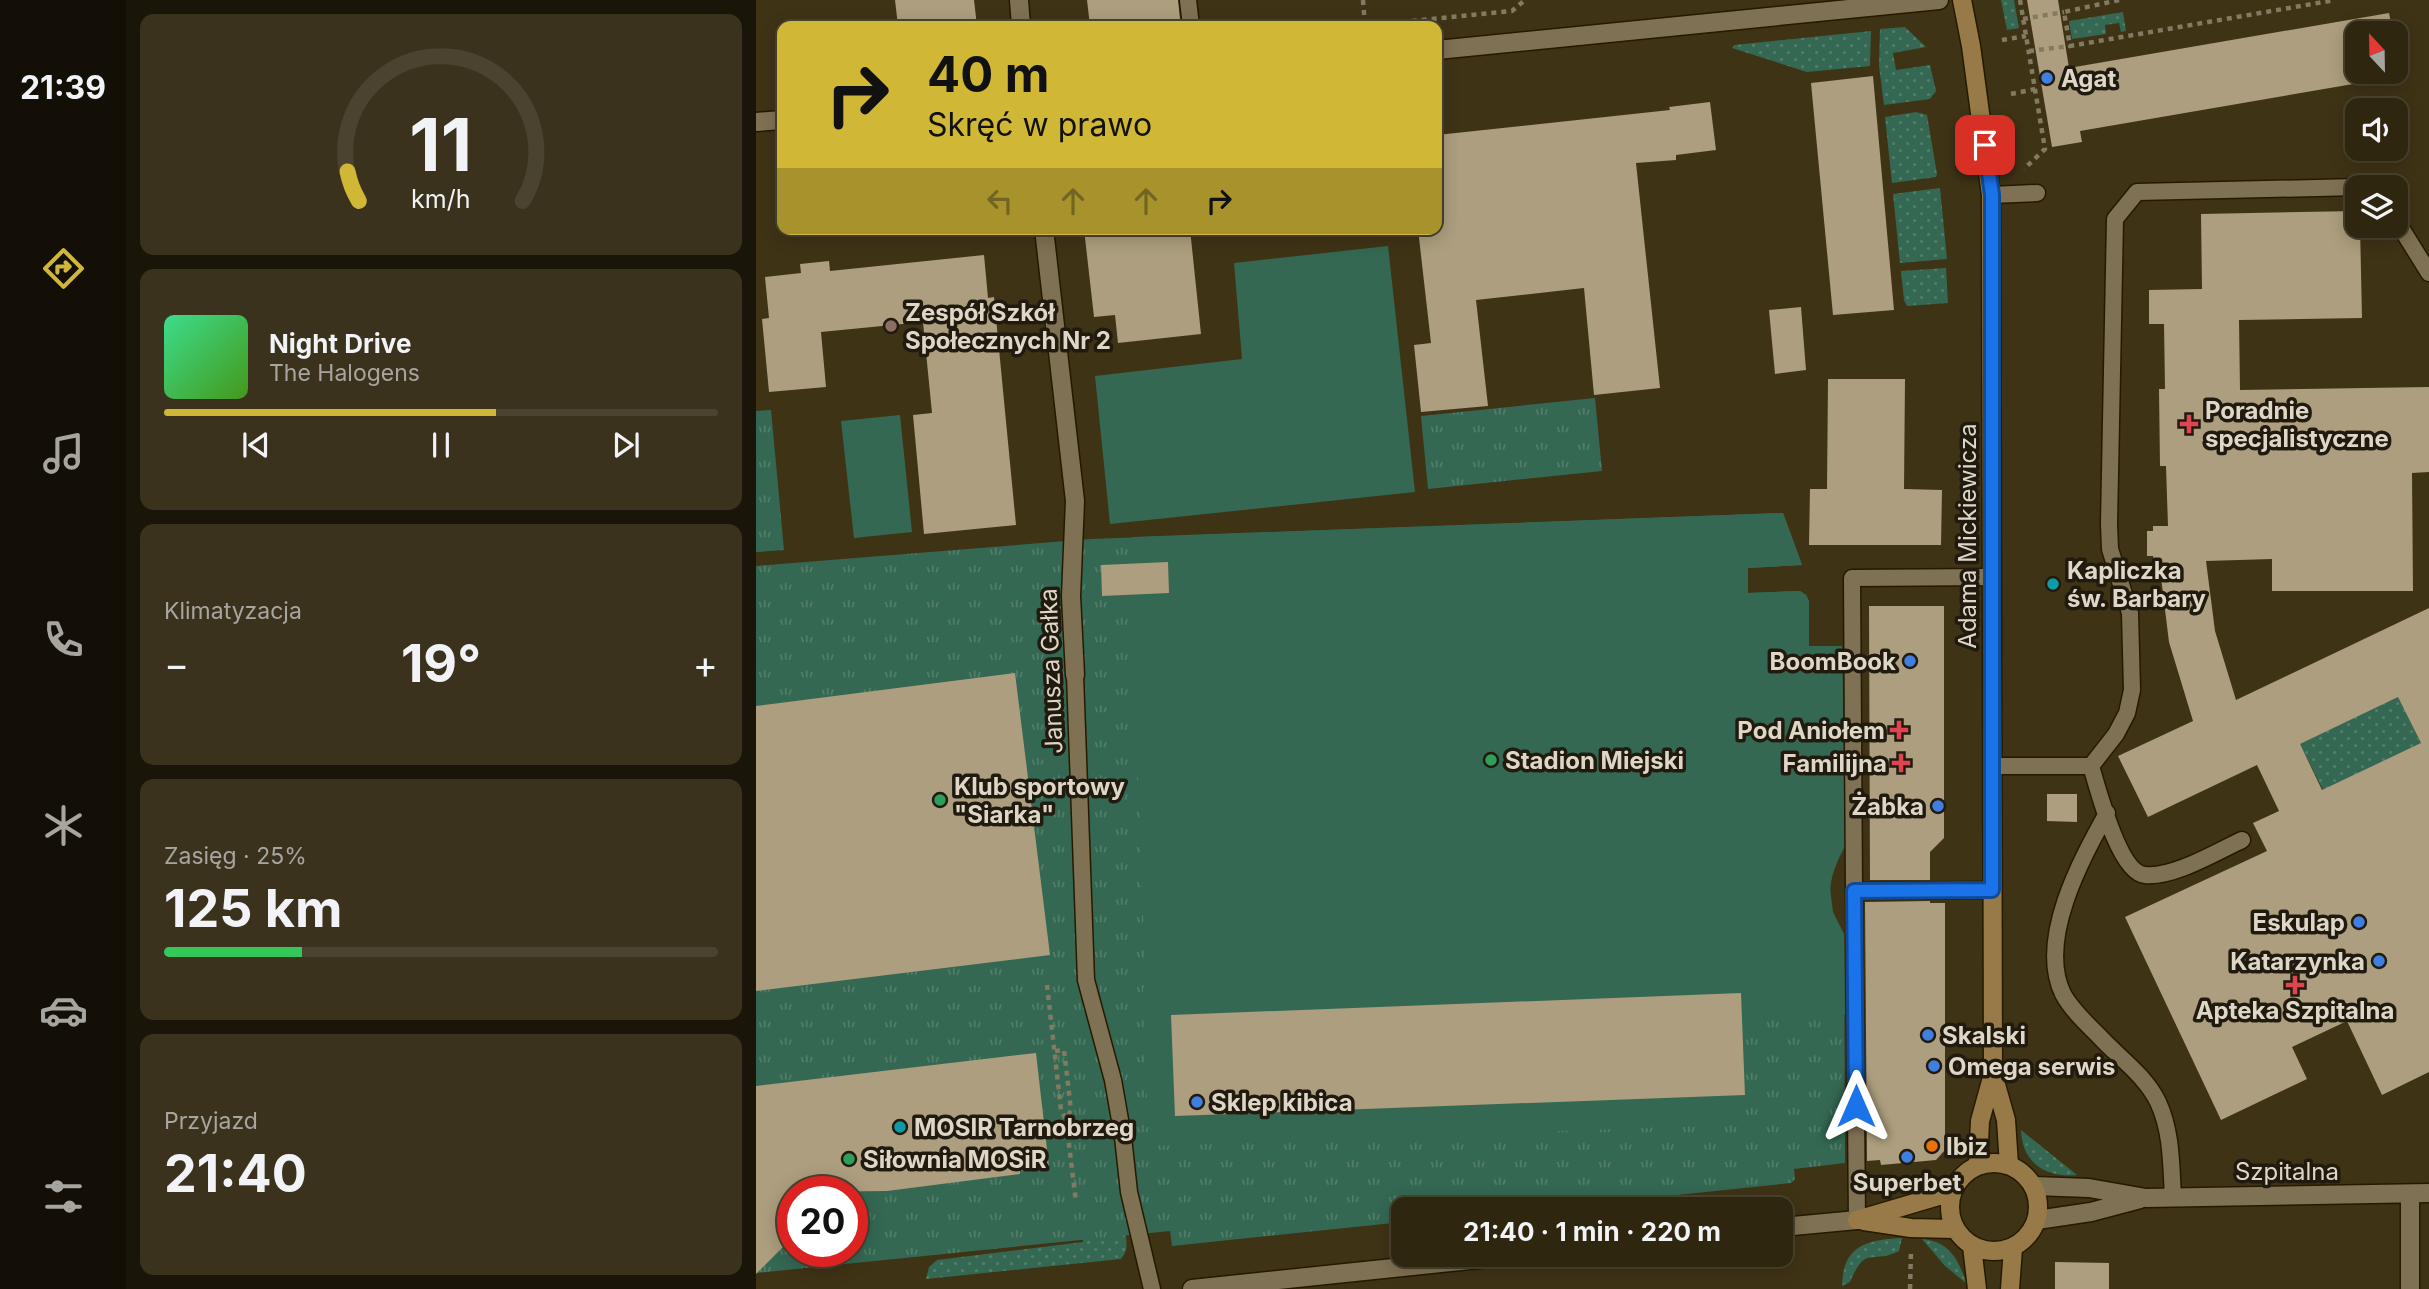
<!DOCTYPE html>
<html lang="pl">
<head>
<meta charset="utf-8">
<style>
	body { margin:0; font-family:Inter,sans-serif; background:#3b321e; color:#f1f3f6; height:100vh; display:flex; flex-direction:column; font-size:26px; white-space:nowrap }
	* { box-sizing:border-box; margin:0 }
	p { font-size:23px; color:#a7a59f }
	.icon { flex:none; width:38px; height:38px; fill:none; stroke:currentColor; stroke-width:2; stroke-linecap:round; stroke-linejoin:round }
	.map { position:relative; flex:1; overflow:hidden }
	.drawer { display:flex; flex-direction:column; gap:14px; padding:14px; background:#1a1509; width:630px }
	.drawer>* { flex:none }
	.guide { position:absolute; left:21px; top:21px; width:665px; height:214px; border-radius:14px; box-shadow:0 4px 18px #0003,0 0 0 2px #4a4330; background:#d1b736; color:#111; overflow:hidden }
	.needle { width:46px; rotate:338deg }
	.buttons { position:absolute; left:1589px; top:21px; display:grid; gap:14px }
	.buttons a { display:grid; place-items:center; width:63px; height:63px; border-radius:14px; background:#2f2610; box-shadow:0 4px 18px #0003,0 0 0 2px #4a4330; font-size:35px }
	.speed { position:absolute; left:21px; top:1176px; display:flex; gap:14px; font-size:35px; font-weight:700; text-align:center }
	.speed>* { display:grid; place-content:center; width:91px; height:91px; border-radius:50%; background:#2f2610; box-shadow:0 4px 18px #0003,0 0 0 2px #4a4330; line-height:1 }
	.speed .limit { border:10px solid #d22; background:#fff; color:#111 }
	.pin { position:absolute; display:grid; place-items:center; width:60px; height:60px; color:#fff; margin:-30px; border-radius:14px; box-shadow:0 4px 10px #0006 }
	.me { position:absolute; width:77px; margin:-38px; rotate:0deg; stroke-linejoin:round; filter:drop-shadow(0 0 5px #0008) }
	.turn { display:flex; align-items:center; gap:24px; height:147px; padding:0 35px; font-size:32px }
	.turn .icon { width:91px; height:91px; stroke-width:2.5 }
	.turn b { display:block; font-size:49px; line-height:60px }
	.lanes { display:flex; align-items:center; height:66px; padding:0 35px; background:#0003; justify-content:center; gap:35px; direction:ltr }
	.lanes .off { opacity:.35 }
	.big { font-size:52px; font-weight:700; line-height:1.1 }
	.drawer .card { flex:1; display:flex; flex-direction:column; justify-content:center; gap:10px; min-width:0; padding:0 24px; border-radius:14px; background:#3b321e }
	.drawer .dial { align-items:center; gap:0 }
	.dial svg { height:182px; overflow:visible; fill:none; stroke:#4a4330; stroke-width:7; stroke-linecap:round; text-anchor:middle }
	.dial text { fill:#f1f3f6; stroke:none }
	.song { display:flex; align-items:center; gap:21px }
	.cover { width:84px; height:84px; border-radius:10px; background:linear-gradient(135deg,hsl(150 70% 55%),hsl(100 70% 35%)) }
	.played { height:7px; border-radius:4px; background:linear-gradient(90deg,#d1b736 60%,#4a4330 60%) }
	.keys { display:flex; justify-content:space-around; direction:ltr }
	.heat { display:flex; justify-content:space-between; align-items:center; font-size:38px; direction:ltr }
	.charge { height:10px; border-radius:5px; background:linear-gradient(90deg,#34c759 25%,#4a4330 0) }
	.trip { position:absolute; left:635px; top:1197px; width:402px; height:70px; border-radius:14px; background:#2f2610; box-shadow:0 4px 18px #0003,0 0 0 2px #4a4330; font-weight:700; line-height:70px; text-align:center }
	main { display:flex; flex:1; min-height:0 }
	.dock { display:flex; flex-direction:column; width:126px; justify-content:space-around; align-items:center; background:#130f06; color:#a7a59f }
	.dock .icon { width:49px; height:49px }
	.dock .current { color:#d1b736 }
	.dock b { font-size:32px; color:#f1f3f6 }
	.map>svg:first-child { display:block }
	.grass { fill:url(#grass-dots) }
	.park { fill:url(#park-tufts); fill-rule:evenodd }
	.pitch { fill:#346852 }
	.building { fill:#ac9e7e; fill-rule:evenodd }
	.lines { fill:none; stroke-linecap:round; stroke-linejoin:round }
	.lane-casing { stroke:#251a00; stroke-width:19 }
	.street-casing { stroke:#251a00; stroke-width:21 }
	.secondary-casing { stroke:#251a00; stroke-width:21 }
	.path { stroke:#837a62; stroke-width:4.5; stroke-dasharray:5 5; stroke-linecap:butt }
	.lane { stroke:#7f7153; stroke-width:16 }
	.street { stroke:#7f7153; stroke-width:18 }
	.secondary { stroke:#977a48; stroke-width:18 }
	.route-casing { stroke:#114b97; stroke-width:18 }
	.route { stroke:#1a73e8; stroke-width:12 }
	.shop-dot { fill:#3f7fe0; stroke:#211b0f; stroke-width:2.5 }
	.education-dot { fill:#8d6e63; stroke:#211b0f; stroke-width:2.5 }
	.health-dot { fill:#e0444e; stroke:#211b0f; stroke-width:2.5 }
	.culture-dot { fill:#0f9aa8; stroke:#211b0f; stroke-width:2.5 }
	.leisure-dot { fill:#2e9e5b; stroke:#211b0f; stroke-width:2.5 }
	.food-dot { fill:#e8710a; stroke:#211b0f; stroke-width:2.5 }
	.labels { text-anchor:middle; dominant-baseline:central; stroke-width:7; stroke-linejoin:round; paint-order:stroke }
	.poi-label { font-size:24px; font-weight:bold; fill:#ded7c7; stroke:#211b0f; text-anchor:start }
	.street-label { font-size:24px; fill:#ded7c7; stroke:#211b0f }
</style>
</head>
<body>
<main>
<nav class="dock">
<b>21:39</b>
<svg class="icon current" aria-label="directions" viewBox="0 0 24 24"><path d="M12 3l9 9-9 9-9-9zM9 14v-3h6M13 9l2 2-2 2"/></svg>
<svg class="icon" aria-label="music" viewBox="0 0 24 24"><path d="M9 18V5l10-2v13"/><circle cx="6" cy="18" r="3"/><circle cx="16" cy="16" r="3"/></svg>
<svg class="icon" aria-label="phone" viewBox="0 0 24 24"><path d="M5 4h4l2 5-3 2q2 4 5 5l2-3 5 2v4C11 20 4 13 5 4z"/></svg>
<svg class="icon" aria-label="climate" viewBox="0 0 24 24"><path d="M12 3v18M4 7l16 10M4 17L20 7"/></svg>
<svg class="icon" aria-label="car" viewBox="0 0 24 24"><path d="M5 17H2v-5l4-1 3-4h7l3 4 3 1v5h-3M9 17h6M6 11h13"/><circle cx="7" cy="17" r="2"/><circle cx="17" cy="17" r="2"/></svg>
<svg class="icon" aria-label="filters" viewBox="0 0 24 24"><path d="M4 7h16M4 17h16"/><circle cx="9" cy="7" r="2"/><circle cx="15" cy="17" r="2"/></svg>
</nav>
<section class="drawer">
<div class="card dial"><svg viewBox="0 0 100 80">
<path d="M14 69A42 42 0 1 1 86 69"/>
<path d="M14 69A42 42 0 0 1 9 56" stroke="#d1b736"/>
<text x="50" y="56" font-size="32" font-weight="700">11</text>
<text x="50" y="72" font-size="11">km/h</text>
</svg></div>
<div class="card">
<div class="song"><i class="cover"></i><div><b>Night Drive</b><p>The Halogens</p></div></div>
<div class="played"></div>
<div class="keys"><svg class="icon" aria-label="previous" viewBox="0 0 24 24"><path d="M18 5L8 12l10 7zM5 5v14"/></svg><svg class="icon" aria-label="pause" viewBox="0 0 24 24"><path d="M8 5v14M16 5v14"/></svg><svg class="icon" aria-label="next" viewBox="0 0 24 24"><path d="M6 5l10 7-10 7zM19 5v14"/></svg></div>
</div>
<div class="card"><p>Klimatyzacja</p>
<div class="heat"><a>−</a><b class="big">19°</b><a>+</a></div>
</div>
<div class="card"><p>Zasięg · 25%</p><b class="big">125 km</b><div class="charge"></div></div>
<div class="card"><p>Przyjazd</p><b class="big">21:40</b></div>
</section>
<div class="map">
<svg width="1673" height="1289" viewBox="0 0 1673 1289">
	<defs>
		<pattern id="grass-dots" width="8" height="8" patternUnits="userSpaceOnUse" patternTransform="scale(1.75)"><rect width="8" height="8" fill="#346852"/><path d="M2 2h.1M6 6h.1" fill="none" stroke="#517d69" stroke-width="1.8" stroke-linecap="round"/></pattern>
		<pattern id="park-tufts" width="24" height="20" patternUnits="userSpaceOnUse" patternTransform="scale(1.75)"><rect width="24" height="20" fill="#346852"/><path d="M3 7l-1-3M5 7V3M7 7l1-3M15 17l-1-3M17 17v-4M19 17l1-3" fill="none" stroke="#517d69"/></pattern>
	</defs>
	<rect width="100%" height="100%" fill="#3f3316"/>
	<path class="grass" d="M 1245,0 L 1258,0 L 1263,28 L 1251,30 Z
		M 1367,12 L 1370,31 L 1365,32 L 1363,23 L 1349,25 L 1350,34 L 1316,39 L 1313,21 Z
		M 1149,27 L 1170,47 L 1137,53 L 1140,70 L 1174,65 L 1180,91 L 1174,99 L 1128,105 L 1123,66 L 1124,29 Z
		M 1115,31 L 1114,66 L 1051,72 L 976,48 L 978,45 Z
		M 1160,112 L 1171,115 L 1181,174 L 1180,177 L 1136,183 L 1129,117 Z
		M 1184,188 L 1191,259 L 1144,263 L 1137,194 Z
		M 1190,268 L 1192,303 L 1151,306 L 1148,300 L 1145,271 Z
		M 1655,690 L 1649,710 L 1673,760 L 1567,790 L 1550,756 L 1529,751 Z
		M 1265,1130 L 1321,1175 C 1290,1178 1266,1163 1265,1130 Z
		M 1033,1197 L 1018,1209 L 925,1209 Z
		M 325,1219 L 368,1229 C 371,1240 373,1250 365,1259 L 170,1279 L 173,1267 L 181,1260 L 327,1242 Z
		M 1146,1238 L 1143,1251 C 1115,1265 1110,1244 1094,1282 L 1086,1286 C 1087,1244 1112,1240 1146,1238 Z
		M 1166,1239 C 1193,1241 1203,1260 1210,1283 L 1189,1266 Z"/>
	<path class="park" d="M 839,398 L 846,471 L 672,489 L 665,416 Z
		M 15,410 L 28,550 L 0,552 L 0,411 Z
		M 1027,513 L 1046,565 L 992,568 L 992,593 L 1044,591 L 1050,595 L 1053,601 L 1053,646 L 1086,646 L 1089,846 C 1073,874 1066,905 1088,934 L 1089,1163 L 1038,1169 L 1039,1179 L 1035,1183 L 844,1203 L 820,1209 L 648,1209 L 647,1222 L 416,1246 L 414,1231 L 0,1273 L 0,566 L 335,539 ZM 37,1192 L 96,1192 L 96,1251 L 37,1251 Z"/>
	<path class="pitch" d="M 632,246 L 659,492 L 354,524 L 339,376 L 486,359 L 478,263 Z
		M 144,415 L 156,532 L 98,538 L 85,421 Z
		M 1027,513 L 1046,565 L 992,568 L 992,593 L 1044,591 L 1050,595 L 1053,601 L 1053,646 L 1086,646 L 1089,846 L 1075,874 L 1074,888 L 1077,912 L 1088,934 L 1089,1015 L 986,1018 L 990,1124 L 393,1146 L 387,988 L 390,987 L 375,595 L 346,596 L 345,565 L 377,564 L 376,537 Z"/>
	<path class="building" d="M 139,0 L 218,0 L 221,26 L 142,26 Z
		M 331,0 L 422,0 L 424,19 L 334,26 Z
		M 1271,0 L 1302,0 L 1313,68 L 1633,13 L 1637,33 L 1601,33 L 1601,72 L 1640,72 L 1640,52 L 1644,76 L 1324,131 L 1326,142 L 1296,147 Z
		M 1117,76 L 1138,310 L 1077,315 L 1055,83 Z
		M 954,102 L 960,150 L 920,155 L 920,160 L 880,163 L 904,388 L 838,395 L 828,288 L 720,300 L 732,406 L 665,412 L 658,345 L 675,343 L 662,229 L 681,229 L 681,135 L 914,110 L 913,107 Z
		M 1601,211 L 1601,226 L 1604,226 L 1606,318 L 1483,320 L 1484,390 L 1673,387 L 1673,472 L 1656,473 L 1657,591 L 1516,591 L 1516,559 L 1450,561 L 1459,631 L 1480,700 L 1673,608 L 1673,1072 L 1626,1095 L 1591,1021 L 1536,1047 L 1551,1079 L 1465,1120 L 1369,917 L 1511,851 L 1497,823 L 1523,811 L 1501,765 L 1392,817 L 1362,756 L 1437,721 L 1413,642 L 1403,561 L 1398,561 L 1397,556 L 1391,556 L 1391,531 L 1397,531 L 1397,526 L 1412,526 L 1410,466 L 1404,466 L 1403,389 L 1409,389 L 1408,324 L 1393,324 L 1393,290 L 1446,289 L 1445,214 ZM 1642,697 L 1665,743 L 1566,790 L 1544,744 Z
		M 328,229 L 434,229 L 445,334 L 362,343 L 359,315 L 338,317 Z
		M 228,255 L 232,298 L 238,297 L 260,525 L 168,534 L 157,415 L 176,413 L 167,322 L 65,332 L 70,387 L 13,392 L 6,319 L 13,318 L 9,277 L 45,273 L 44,264 L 73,261 L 74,271 Z
		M 1045,307 L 1050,370 L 1019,374 L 1013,310 Z
		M 1072,379 L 1149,379 L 1148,489 L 1186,490 L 1185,545 L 1053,545 L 1054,489 L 1071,489 Z
		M 412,562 L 413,593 L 346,596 L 345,565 Z
		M 1113,606 L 1188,606 L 1188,838 L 1174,852 L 1174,880 L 1114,880 Z
		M 259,673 L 294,955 L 0,991 L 0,706 Z
		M 1291,794 L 1321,794 L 1321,822 L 1291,821 Z
		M 1174,901 L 1174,903 L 1189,903 L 1189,1150 L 1180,1160 L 1125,1165 L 1124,1160 L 1111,1161 L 1109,902 Z
		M 985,993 L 989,1095 L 419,1116 L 415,1015 Z
		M 280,1053 L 293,1167 L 264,1171 L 264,1174 L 131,1191 L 37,1192 L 37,1237 L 0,1274 L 0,1086 Z
		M 1299,1262 L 1353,1263 L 1353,1289 L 1299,1289 Z"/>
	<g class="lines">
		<g class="lane-casing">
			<path id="lane" d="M 432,0 L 435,26
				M 1235,195 L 1281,193
				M 1640,220 L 1673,273
				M 1236,577 L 1096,578 L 1098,891 L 1236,890
				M 319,675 L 330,980 L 357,1080 L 367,1137 L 373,1192 L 396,1289
				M 1236,766 L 1335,766
				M 1335,766 L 1360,734 L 1371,713 L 1376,690 L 1374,613 L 1354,549 L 1353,524 L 1359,219 L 1381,192 L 1602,187
				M 1335,766 C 1342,789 1363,873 1389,875 C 1417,878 1460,852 1486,840
				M 1351,813 C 1325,860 1281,940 1307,994 C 1315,1009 1330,1023 1342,1035 C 1362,1057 1389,1075 1402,1102 C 1416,1132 1415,1165 1417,1197
				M 1098,891 L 1101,1220"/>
		</g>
		<g class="street-casing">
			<path id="street" d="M 263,0 L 265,26
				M 681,50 L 1183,0
				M 0,122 L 26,120
				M 288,229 L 319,501 L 315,596 L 319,675
				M 1278,1186 L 1333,1188 L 1390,1198 L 1673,1193
				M 1281,1220 L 1335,1212 L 1384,1199
				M 1026,1227 L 1101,1220
				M 436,1289 L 762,1255
				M 1654,1289 L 1654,1194"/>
		</g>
		<g class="secondary-casing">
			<path id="secondary" d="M 1206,0 L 1215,46 L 1235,195 L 1237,1074 L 1224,1121 L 1222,1165
				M 1237,1074 L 1250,1120 L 1253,1165
				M1194 1207a44 44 0 1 1 88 0a44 44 0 1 1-88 0Z
				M 1101,1220 L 1196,1192
				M 1108,1221 L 1155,1228 L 1199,1229
				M 1216,1246 L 1221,1289
				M 1254,1289 L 1257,1248"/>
		</g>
		<path class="path" d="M 607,0 L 609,26
			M 1264,0 L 1289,149 L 1268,169
			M 1363,0 L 1308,12 L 1314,46 L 1579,0
			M 1267,19 L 1308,12
			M 606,26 L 756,11 L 769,0
			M 1246,40 L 1270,36
			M 1273,51 L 1314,46
			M 1255,94 L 1279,89
			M 291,985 L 305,1110 L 310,1120 L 320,1202
			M 299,1051 L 308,1050 L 315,1110 L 310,1119
			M 1154,1289 L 1155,1251"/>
		<use href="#lane" class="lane"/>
		<use href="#street" class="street"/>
		<use href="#secondary" class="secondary"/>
	</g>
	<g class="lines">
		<g class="route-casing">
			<path id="route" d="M 1100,1106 L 1098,891 L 1236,890 L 1236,195 L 1229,145"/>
		</g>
		<use href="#route" class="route"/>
	</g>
	<g class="shop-dot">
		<circle cx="1291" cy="78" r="7"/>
		<circle cx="1154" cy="661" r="7"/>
		<circle cx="1182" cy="806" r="7"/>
		<circle cx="1603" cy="922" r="7"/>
		<circle cx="1623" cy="961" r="7"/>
		<circle cx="1172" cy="1035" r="7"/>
		<circle cx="1178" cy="1066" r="7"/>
		<circle cx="441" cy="1102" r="7"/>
		<circle cx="1151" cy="1157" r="7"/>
	</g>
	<circle class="education-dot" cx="135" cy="326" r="7"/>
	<g class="health-dot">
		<path d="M1429.5 413.5h7v7h7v7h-7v7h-7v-7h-7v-7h7z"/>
		<path d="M1139.5 719.5h7v7h7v7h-7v7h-7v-7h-7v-7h7z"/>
		<path d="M1141.5 752.5h7v7h7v7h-7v7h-7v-7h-7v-7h7z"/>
		<path d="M1535.5 974.5h7v7h7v7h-7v7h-7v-7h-7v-7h7z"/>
	</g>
	<g class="culture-dot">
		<circle cx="1297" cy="584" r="7"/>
		<circle cx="144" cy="1127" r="7"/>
	</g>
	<g class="leisure-dot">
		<circle cx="735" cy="760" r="7"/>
		<circle cx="184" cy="800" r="7"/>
		<circle cx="93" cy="1159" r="7"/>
	</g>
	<circle class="food-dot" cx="1176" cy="1146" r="7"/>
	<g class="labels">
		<g class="poi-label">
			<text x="1305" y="78">Agat</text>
			<text x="149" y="312">Zespół Szkół<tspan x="149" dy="28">Społecznych Nr 2</tspan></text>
			<text x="1449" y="410">Poradnie<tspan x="1449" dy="28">specjalistyczne</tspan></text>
			<text x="1311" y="570">Kapliczka<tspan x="1311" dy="28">św. Barbary</tspan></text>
			<text x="1140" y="661" text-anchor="end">BoomBook</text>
			<text x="1129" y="730" text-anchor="end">Pod Aniołem</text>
			<text x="749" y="760">Stadion Miejski</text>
			<text x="1131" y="763" text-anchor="end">Familijna</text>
			<text x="198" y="786">Klub sportowy<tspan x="198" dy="28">"Siarka"</tspan></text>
			<text x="1168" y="806" text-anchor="end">Żabka</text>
			<text x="1589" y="922" text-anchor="end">Eskulap</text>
			<text x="1609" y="961" text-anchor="end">Katarzynka</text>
			<text x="1539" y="1010" text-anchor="middle">Apteka Szpitalna</text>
			<text x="1186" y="1035">Skalski</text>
			<text x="1192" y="1066">Omega serwis</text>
			<text x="455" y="1102">Sklep kibica</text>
			<text x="158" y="1127">MOSIR Tarnobrzeg</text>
			<text x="1190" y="1146">Ibiz</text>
			<text x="107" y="1159">Siłownia MOSiR</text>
			<text x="1151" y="1182" text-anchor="middle">Superbet</text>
		</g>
		<g class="street-label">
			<text transform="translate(1211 536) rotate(-90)">Adama Mickiewicza</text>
			<text transform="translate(295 671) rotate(-92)">Janusza Gałka</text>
			<text x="1531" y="1171">Szpitalna</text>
		</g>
	</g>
</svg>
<div class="buttons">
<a><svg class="needle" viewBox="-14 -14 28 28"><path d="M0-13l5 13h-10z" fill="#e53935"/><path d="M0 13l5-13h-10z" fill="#a7a59f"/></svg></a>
<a><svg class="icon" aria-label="sound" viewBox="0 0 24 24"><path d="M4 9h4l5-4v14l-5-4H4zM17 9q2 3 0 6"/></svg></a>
<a><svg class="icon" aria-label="layers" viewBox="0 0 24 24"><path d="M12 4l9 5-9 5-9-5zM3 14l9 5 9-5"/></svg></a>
</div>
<div class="speed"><div class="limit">20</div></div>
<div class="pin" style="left:1229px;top:145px;background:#d93025"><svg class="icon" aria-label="arrive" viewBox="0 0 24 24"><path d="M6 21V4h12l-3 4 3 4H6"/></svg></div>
<svg class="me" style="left:1100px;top:1106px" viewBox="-20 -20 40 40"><path d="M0-17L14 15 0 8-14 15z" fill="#1a73e8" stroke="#fff" stroke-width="4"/></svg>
<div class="trip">21:40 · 1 min · 220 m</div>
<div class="guide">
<div class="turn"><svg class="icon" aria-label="right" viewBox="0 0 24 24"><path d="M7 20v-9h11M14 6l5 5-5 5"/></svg><div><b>40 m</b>Skręć w prawo</div></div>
<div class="lanes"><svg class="icon off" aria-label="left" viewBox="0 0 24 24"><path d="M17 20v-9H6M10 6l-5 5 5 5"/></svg><svg class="icon off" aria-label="ahead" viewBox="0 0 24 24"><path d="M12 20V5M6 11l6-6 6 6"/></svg><svg class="icon off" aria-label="ahead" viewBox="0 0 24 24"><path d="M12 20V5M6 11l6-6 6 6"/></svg><svg class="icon" aria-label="right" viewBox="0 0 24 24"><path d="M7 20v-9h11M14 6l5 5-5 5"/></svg></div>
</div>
</div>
</main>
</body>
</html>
